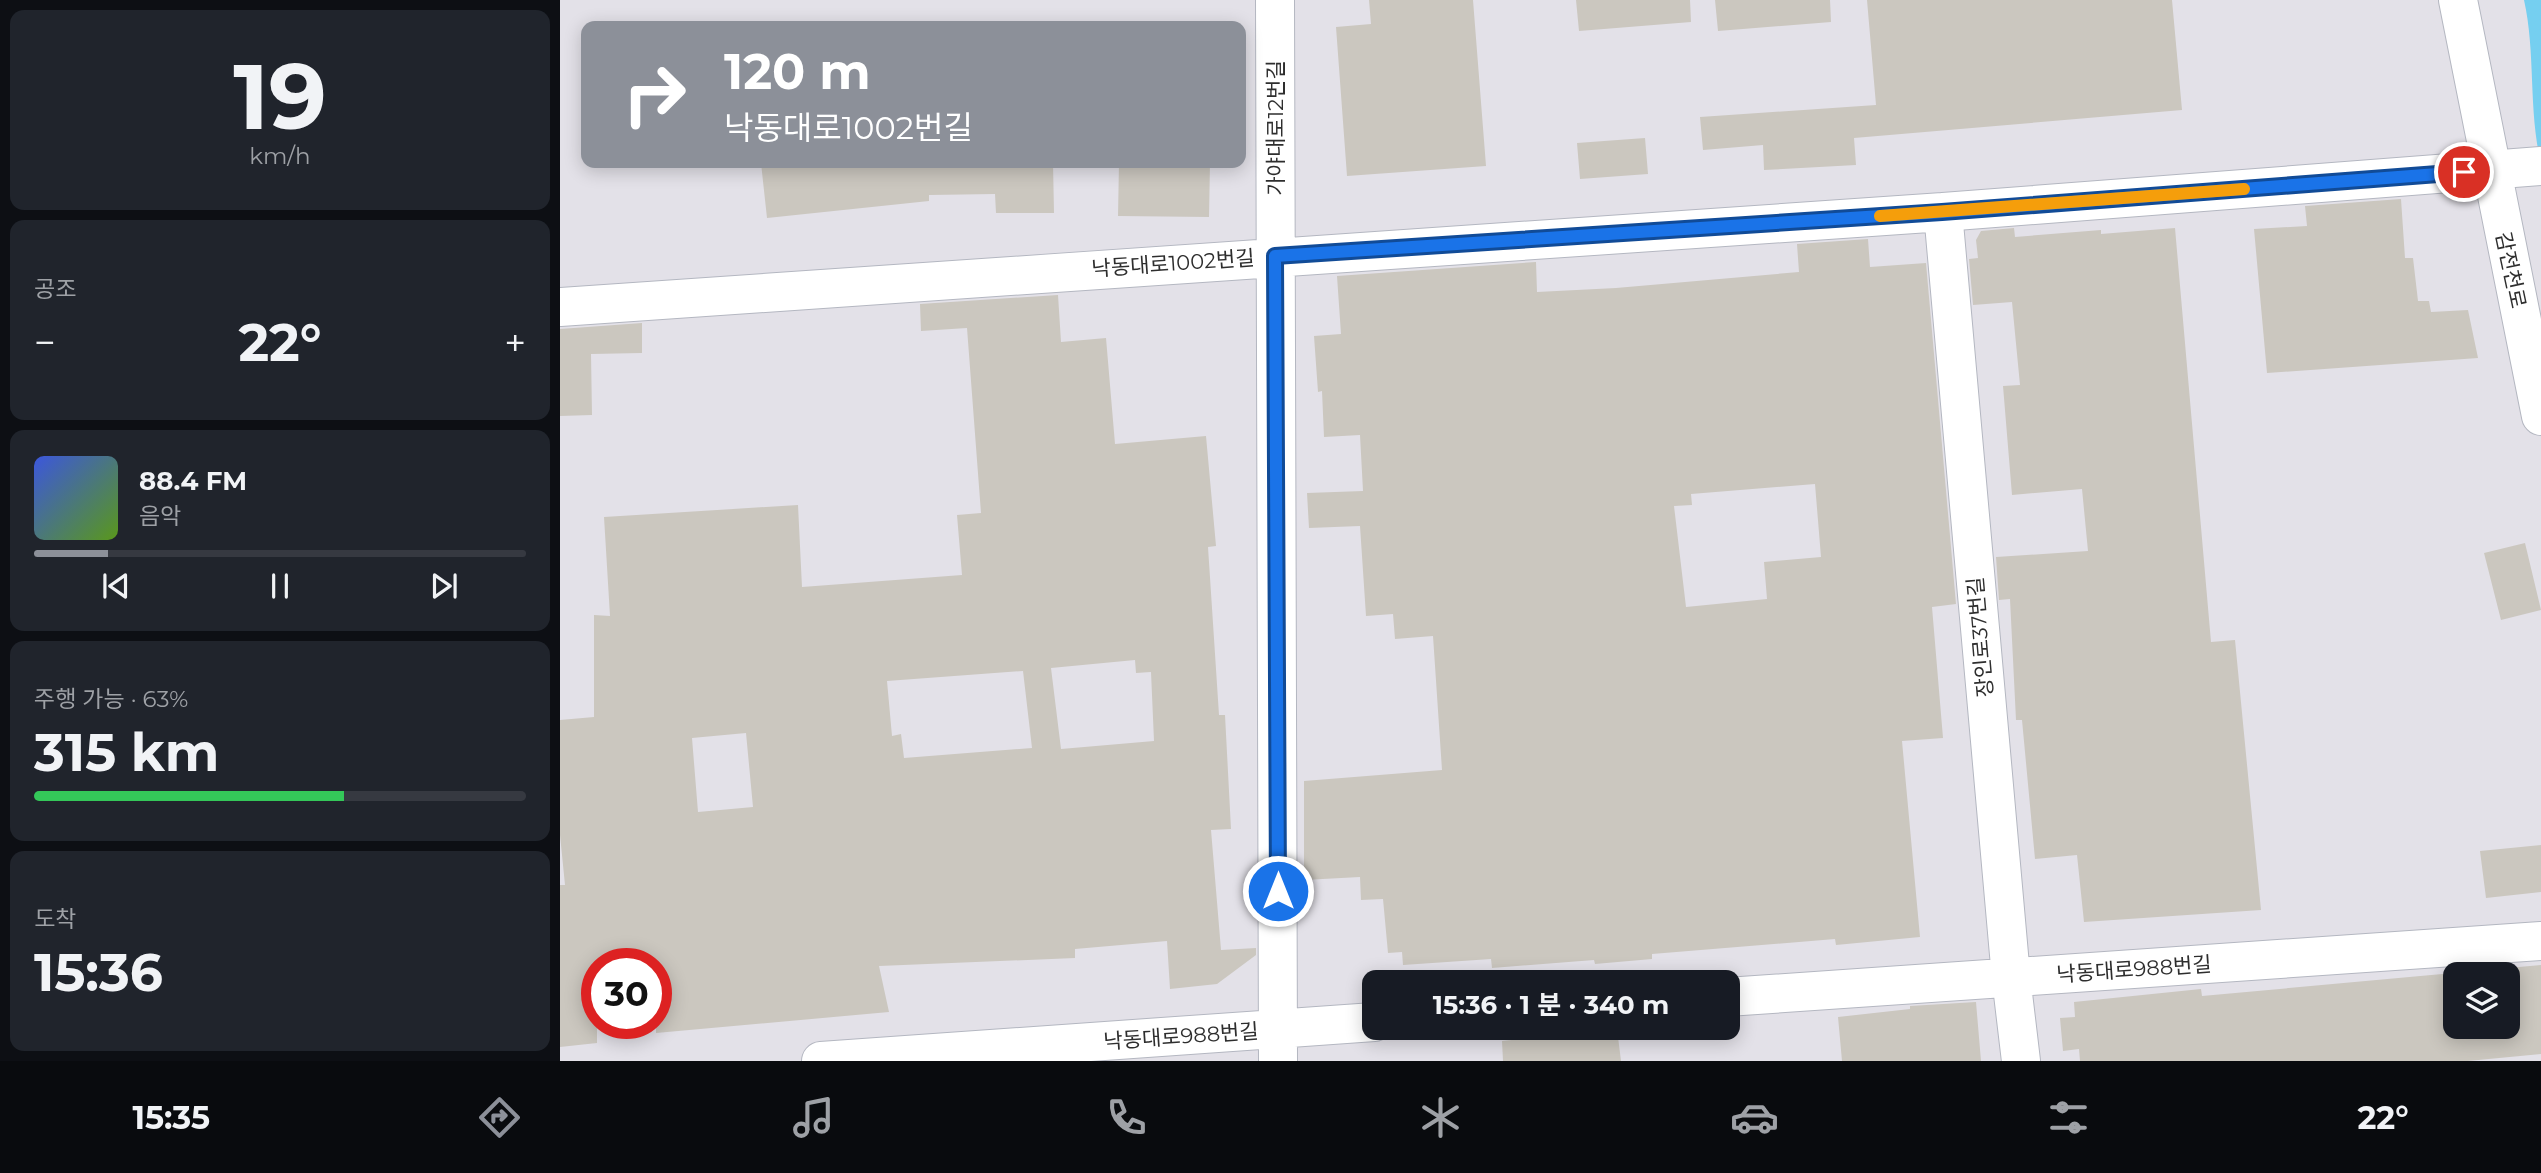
<!DOCTYPE html>
<html lang="ko">
<head>
<meta charset="utf-8">
<style>
	body { margin:0; font-family:Montserrat,"Noto Sans KR",sans-serif; background:#20242c; color:#f1f3f6; height:100vh; display:flex; flex-direction:column; font-size:26px; white-space:nowrap }
	* { box-sizing:border-box; margin:0 }
	p { font-size:23px; color:#9ea1a6 }
	.icon { flex:none; width:38px; height:38px; fill:none; stroke:currentColor; stroke-width:2; stroke-linecap:round; stroke-linejoin:round }
	.map { position:relative; flex:1; overflow:hidden }
	.panel { display:flex; flex-direction:column; gap:10px; padding:10px; background:#0d0f14; width:560px }
	.panel>* { flex:none }
	.banner { position:absolute; left:21px; top:21px; width:665px; height:147px; border-radius:14px; box-shadow:0 4px 18px #0003; background:#8c9099; color:#fff; overflow:hidden }
	.controls { position:absolute; left:1883px; top:962px; display:grid; gap:14px }
	.controls a { display:grid; place-items:center; width:77px; height:77px; border-radius:14px; background:#171b24; box-shadow:0 4px 18px #0003; font-size:35px }
	.speed { position:absolute; left:21px; top:948px; display:flex; gap:14px; font-size:35px; font-weight:700; text-align:center }
	.speed>* { display:grid; place-content:center; width:91px; height:91px; border-radius:50%; background:#171b24; box-shadow:0 4px 18px #0003; line-height:1 }
	.speed .limit { border:10px solid #d22; background:#fff; color:#111 }
	.pin { position:absolute; display:grid; place-items:center; width:60px; height:60px; color:#fff; margin:-30px; border:4px solid #fff; border-radius:50%; box-shadow:0 2px 7px #0007 }
	.me { position:absolute; width:77px; margin:-38px; rotate:0deg; stroke-linejoin:round; filter:drop-shadow(0 0 5px #0008) }
	.turn { display:flex; align-items:center; gap:24px; height:147px; padding:0 28px; font-size:32px }
	.turn .icon { width:91px; height:91px; stroke-width:2.5 }
	.turn b { display:block; font-size:49px; line-height:60px }
	.big { font-size:52px; font-weight:700; line-height:1.1 }
	.panel .tile { flex:1; display:flex; flex-direction:column; justify-content:center; gap:10px; min-width:0; padding:0 24px; border-radius:14px; background:#20242c }
	.panel .dial { align-items:center; gap:0 }
	.dial b { font-size:91px; line-height:1 }
	.song { display:flex; align-items:center; gap:21px }
	.cover { width:84px; height:84px; border-radius:10px; background:linear-gradient(135deg,hsl(230 70% 55%),hsl(90 70% 35%)) }
	.played { height:7px; border-radius:4px; background:linear-gradient(90deg,#8c9099 15%,#363941 15%) }
	.keys { display:flex; justify-content:space-around; direction:ltr }
	.heat { display:flex; justify-content:space-between; align-items:center; font-size:38px; direction:ltr }
	.charge { height:10px; border-radius:5px; background:linear-gradient(90deg,#34c759 63%,#363941 0) }
	.trip { position:absolute; left:802px; top:970px; width:378px; height:70px; border-radius:14px; background:#171b24; box-shadow:0 4px 18px #0003; font-weight:700; line-height:70px; text-align:center }
	.dock { display:flex; height:112px; justify-content:space-around; align-items:center; background:#090b0e; color:#9ea1a6 }
	.dock .icon { width:49px; height:49px }
	.dock .on { color:#8c9099 }
	.dock b { font-size:32px; color:#f1f3f6 }
	main { display:flex; flex:1; min-height:0 }
	.map>svg:first-child { display:block }
	.industrial { fill:#e3e1e8; fill-rule:evenodd }
	.water { fill:#75cff0 }
	.building { fill:#cbc7bf; fill-rule:evenodd }
	.lines { fill:none; stroke-linecap:round; stroke-linejoin:round }
	.minor-casing { stroke:#b4b7c1; stroke-width:40 }
	.tertiary-casing { stroke:#b4b7c1; stroke-width:40 }
	.minor { stroke:#fff; stroke-width:38 }
	.tertiary { stroke:#fff; stroke-width:38 }
	.route-casing { stroke:#114b97; stroke-width:18 }
	.route { stroke:#1a73e8; stroke-width:12 }
	.slow { stroke:#f59e0b; stroke-width:12 }
	.labels { text-anchor:middle; dominant-baseline:central; stroke-width:5; stroke-linejoin:round; paint-order:stroke }
	.street-label { font-size:21px; fill:#2e2e2e; stroke:#fff }
</style>
</head>
<body>
<main>
<section class="panel">
<div class="tile dial"><b>19</b><p>km/h</p></div>
<div class="tile"><p>공조</p>
<div class="heat"><a>−</a><b class="big">22°</b><a>+</a></div>
</div>
<div class="tile">
<div class="song"><i class="cover"></i><div><b>88.4 FM</b><p>음악</p></div></div>
<div class="played"></div>
<div class="keys"><svg class="icon" aria-label="previous" viewBox="0 0 24 24"><path d="M18 5L8 12l10 7zM5 5v14"/></svg><svg class="icon" aria-label="pause" viewBox="0 0 24 24"><path d="M8 5v14M16 5v14"/></svg><svg class="icon" aria-label="next" viewBox="0 0 24 24"><path d="M6 5l10 7-10 7zM19 5v14"/></svg></div>
</div>
<div class="tile"><p>주행 가능 · 63%</p><b class="big">315 km</b><div class="charge"></div></div>
<div class="tile"><p>도착</p><b class="big">15:36</b></div>
</section>
<div class="map">
<svg width="1981" height="1061" viewBox="0 0 1981 1061">
	<rect width="100%" height="100%" fill="#efe9e1"/>
	<path class="industrial" d="M 0,0 L 1981,0 L 1981,1061 L 0,1061 ZM 26,26 L 681,26 L 681,163 L 26,163 ZM 37,964 L 96,964 L 96,1024 L 37,1024 ZM 1895,975 L 1948,975 L 1948,1027 L 1895,1027 ZM 814,982 L 1167,982 L 1167,1027 L 814,1027 Z"/>
	<path class="water" d="M 1964,0 L 1981,0 L 1981,163 C 1968,110 1976,53 1964,0 Z"/>
	<path class="building" d="M 809,0 L 913,0 L 926,166 L 787,176 L 776,27 L 811,24 Z
		M 1016,0 L 1130,0 L 1131,22 L 1019,31 Z
		M 1155,0 L 1270,0 L 1271,22 L 1158,31 Z
		M 1307,0 L 1612,0 L 1622,110 L 1294,138 L 1296,165 L 1204,170 L 1203,145 L 1143,150 L 1140,117 L 1316,105 Z
		M 1085,138 L 1088,174 L 1020,179 L 1017,143 Z
		M 201,163 L 493,163 L 494,213 L 436,213 L 435,194 L 369,195 L 369,201 L 207,218 Z
		M 559,163 L 650,163 L 649,217 L 558,216 Z
		M 1841,199 L 1845,258 L 1853,258 L 1858,301 L 1869,301 L 1871,312 L 1908,310 L 1918,358 L 1707,373 L 1694,229 L 1747,226 L 1745,206 Z
		M 1454,228 L 1455,237 L 1541,230 L 1541,234 L 1615,228 L 1651,642 L 1675,640 L 1701,910 L 1524,922 L 1517,855 L 1475,859 L 1462,720 L 1456,720 L 1450,599 L 1439,600 L 1436,557 L 1528,551 L 1522,489 L 1452,495 L 1443,386 L 1460,385 L 1452,302 L 1413,305 L 1409,259 L 1418,258 L 1416,240 L 1421,231 Z
		M 1308,239 L 1310,267 L 1366,263 L 1396,604 L 1372,607 L 1383,738 L 1342,741 L 1360,937 L 1276,945 L 1275,939 L 1092,954 L 1092,959 L 1035,964 L 1034,960 L 932,968 L 931,959 L 843,965 L 842,952 L 828,953 L 823,899 L 801,900 L 800,877 L 744,880 L 744,781 L 882,770 L 873,636 L 835,639 L 833,614 L 806,616 L 800,526 L 749,528 L 747,493 L 803,491 L 800,435 L 764,437 L 762,391 L 758,392 L 754,336 L 781,334 L 777,276 L 976,262 L 977,292 L 1056,288 L 1239,272 L 1237,244 ZM 1255,484 L 1261,557 L 1204,562 L 1207,599 L 1126,607 L 1114,506 L 1132,505 L 1131,494 Z
		M 498,295 L 501,342 L 546,338 L 555,444 L 646,436 L 656,546 L 648,547 L 659,715 L 665,715 L 671,829 L 651,830 L 661,950 L 696,948 L 696,955 L 657,984 L 610,989 L 607,941 L 515,949 L 515,958 L 319,966 L 329,1012 L 96,1033 L 96,964 L 37,964 L 37,1043 L 0,1047 L 0,885 L 5,885 L 0,835 L 0,720 L 34,717 L 34,615 L 50,616 L 44,517 L 238,505 L 242,587 L 402,575 L 397,515 L 421,513 L 407,328 L 361,331 L 360,304 ZM 575,660 L 576,673 L 591,672 L 594,741 L 501,749 L 491,668 ZM 463,671 L 472,748 L 344,758 L 341,734 L 332,736 L 327,681 ZM 186,733 L 193,807 L 138,812 L 132,738 Z
		M 82,323 L 82,353 L 31,354 L 32,415 L 0,416 L 0,329 Z
		M 1965,543 L 1981,610 L 1941,620 L 1924,553 Z
		M 1981,845 L 1981,892 L 1926,898 L 1920,851 Z
		M 1981,965 L 1981,1054 L 1908,1061 L 1520,1061 L 1519,1049 L 1503,1051 L 1500,1018 L 1515,1017 L 1514,1002 L 1641,989 L 1642,996 ZM 1895,975 L 1948,975 L 1948,1027 L 1895,1027 Z
		M 1416,1002 L 1421,1061 L 1282,1061 L 1278,1017 L 1350,1009 L 1350,1006 Z
		M 1057,1029 L 1061,1061 L 943,1061 L 942,1041 Z"/>
	<g class="lines">
		<g class="minor-casing">
			<path id="minor" d="M 715,0 L 718,1061
				M 1383,212 L 1451,977 L 1461,1061
				M 0,307 L 1383,212 L 1981,166
				M 1167,997 L 1981,941
				M 261,1061 L 814,1022"/>
		</g>
		<g class="tertiary-casing">
			<path id="tertiary" d="M 1898,0 L 1981,416"/>
		</g>
		<use href="#minor" class="minor"/>
		<use href="#tertiary" class="tertiary"/>
	</g>
	<g class="lines">
		<g class="route-casing">
			<path id="route" d="M 718,891 L 715,256 L 1382,212 L 1904,172"/>
		</g>
		<use href="#route" class="route"/>
		<path class="slow" d="M 1320,216 L 1684,189"/>
	</g>
	<g class="labels">
		<g class="street-label">
			<text transform="translate(715 128) rotate(-90)">가야대로12번길</text>
			<text transform="translate(613 263) rotate(-4)">낙동대로1002번길</text>
			<text transform="translate(1951 270) rotate(78)">감전천로</text>
			<text transform="translate(1420 637) rotate(-95)">장인로37번길</text>
			<text transform="translate(1574 969) rotate(-4)">낙동대로988번길</text>
			<text transform="translate(621 1036) rotate(-4)">낙동대로988번길</text>
		</g>
	</g>
</svg>
<div class="controls">
<a><svg class="icon" aria-label="layers" viewBox="0 0 24 24"><path d="M12 4l9 5-9 5-9-5zM3 14l9 5 9-5"/></svg></a>
</div>
<div class="speed"><div class="limit">30</div></div>
<div class="pin" style="left:1904px;top:172px;background:#d93025"><svg class="icon" aria-label="arrive" viewBox="0 0 24 24"><path d="M6 21V4h12l-3 4 3 4H6"/></svg></div>
<svg class="me" style="left:718px;top:891px" viewBox="-20 -20 40 40"><circle r="17" fill="#1a73e8" stroke="#fff" stroke-width="3"/><path d="M0-11L8 9 0 5-8 9z" fill="#fff"/></svg>
<div class="trip">15:36 · 1 분 · 340 m</div>
<div class="banner">
<div class="turn"><svg class="icon" aria-label="right" viewBox="0 0 24 24"><path d="M7 20v-9h11M14 6l5 5-5 5"/></svg><div><b>120 m</b>낙동대로1002번길</div></div>
</div>
</div>
</main>
<nav class="dock">
<b>15:35</b>
<svg class="icon on" aria-label="directions" viewBox="0 0 24 24"><path d="M12 3l9 9-9 9-9-9zM9 14v-3h6M13 9l2 2-2 2"/></svg>
<svg class="icon" aria-label="music" viewBox="0 0 24 24"><path d="M9 18V5l10-2v13"/><circle cx="6" cy="18" r="3"/><circle cx="16" cy="16" r="3"/></svg>
<svg class="icon" aria-label="phone" viewBox="0 0 24 24"><path d="M5 4h4l2 5-3 2q2 4 5 5l2-3 5 2v4C11 20 4 13 5 4z"/></svg>
<svg class="icon" aria-label="climate" viewBox="0 0 24 24"><path d="M12 3v18M4 7l16 10M4 17L20 7"/></svg>
<svg class="icon" aria-label="car" viewBox="0 0 24 24"><path d="M5 17H2v-5l4-1 3-4h7l3 4 3 1v5h-3M9 17h6M6 11h13"/><circle cx="7" cy="17" r="2"/><circle cx="17" cy="17" r="2"/></svg>
<svg class="icon" aria-label="filters" viewBox="0 0 24 24"><path d="M4 7h16M4 17h16"/><circle cx="9" cy="7" r="2"/><circle cx="15" cy="17" r="2"/></svg>
<b>22°</b>
</nav>
</body>
</html>
